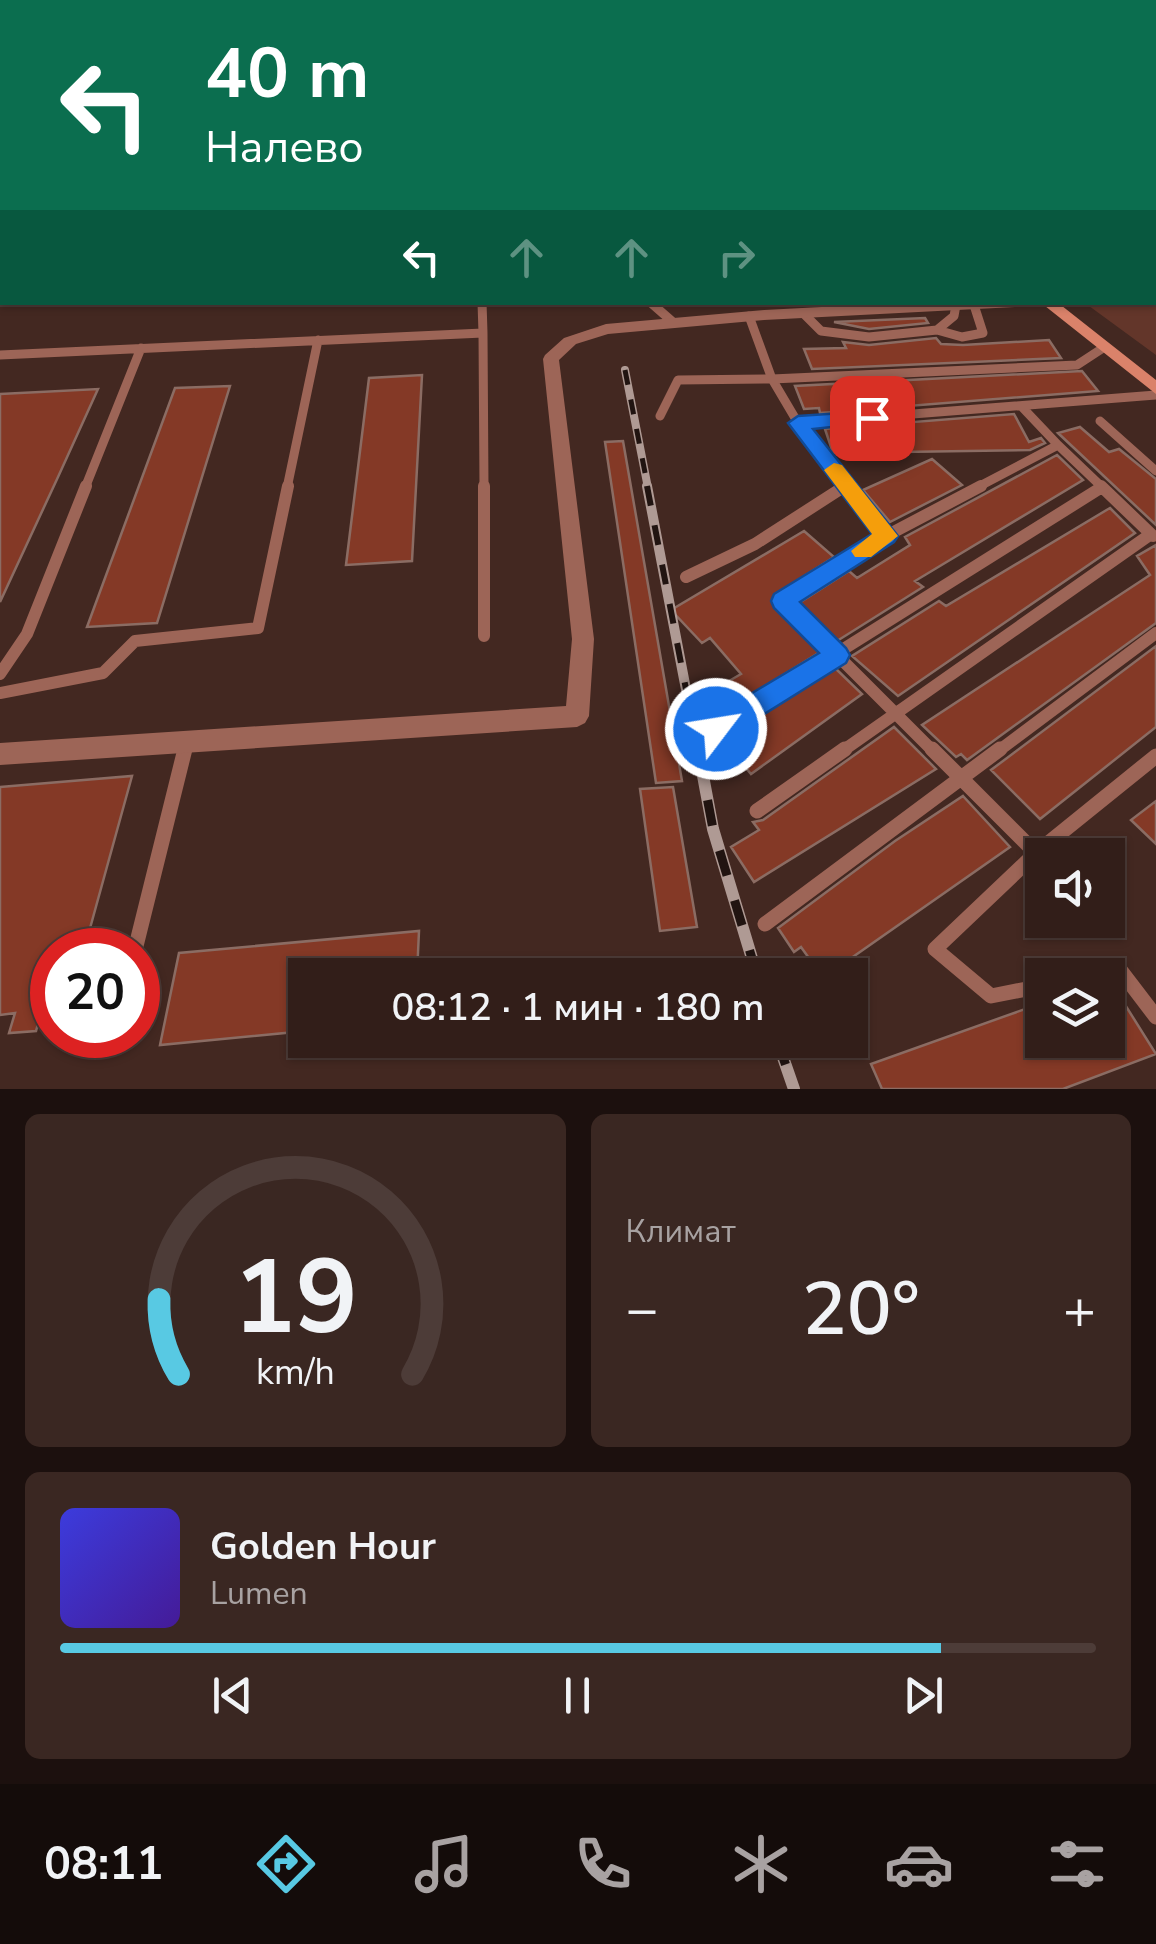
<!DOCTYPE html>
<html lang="ru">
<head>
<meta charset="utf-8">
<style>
	body { margin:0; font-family:"Nunito Sans",sans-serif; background:#3a2722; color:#f1f3f6; height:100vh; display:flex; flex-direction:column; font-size:38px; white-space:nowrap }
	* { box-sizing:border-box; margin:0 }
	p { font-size:32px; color:#a8a2a2 }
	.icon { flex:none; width:55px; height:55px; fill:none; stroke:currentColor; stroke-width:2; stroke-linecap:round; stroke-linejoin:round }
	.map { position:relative; height:1089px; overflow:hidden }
	.drawer { display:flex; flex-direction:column; gap:25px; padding:25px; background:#1c100e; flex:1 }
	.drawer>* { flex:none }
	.hud { position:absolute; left:0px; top:0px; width:1158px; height:305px; box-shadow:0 2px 8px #0004,0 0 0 2px #4d3c38; background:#0b6e4f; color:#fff; overflow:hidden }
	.controls { position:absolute; left:1025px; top:838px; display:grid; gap:20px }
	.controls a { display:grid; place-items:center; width:100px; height:100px; border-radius:0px; background:#321e19; box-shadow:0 2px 8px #0004,0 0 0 2px #4d3c38; font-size:50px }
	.speed { position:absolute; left:30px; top:928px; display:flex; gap:20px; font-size:50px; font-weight:700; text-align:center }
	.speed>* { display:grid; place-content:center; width:130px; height:130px; border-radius:50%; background:#321e19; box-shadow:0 2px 8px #0004,0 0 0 2px #4d3c38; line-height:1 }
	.speed .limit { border:15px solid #d22; background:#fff; color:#111 }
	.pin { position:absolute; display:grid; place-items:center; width:85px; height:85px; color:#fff; margin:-42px; border-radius:20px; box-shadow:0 5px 15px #0006 }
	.me { position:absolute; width:110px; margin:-55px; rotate:59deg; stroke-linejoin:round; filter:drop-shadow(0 0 8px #0008) }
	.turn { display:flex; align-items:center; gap:35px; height:210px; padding:0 40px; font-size:45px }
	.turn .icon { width:130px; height:130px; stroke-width:2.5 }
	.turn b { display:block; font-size:70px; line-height:85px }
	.lanes { display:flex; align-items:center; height:95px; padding:0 40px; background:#0003; justify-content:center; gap:50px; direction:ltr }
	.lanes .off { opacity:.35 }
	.big { font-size:75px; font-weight:600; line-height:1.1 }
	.drawer .widget { flex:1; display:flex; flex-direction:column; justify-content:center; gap:15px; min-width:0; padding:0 35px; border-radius:15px; background:#3a2722 }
	.drawer .dial { align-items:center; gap:0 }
	.dial svg { height:260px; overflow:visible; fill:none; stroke:#4d3c38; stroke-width:7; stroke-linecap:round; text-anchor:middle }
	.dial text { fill:#f1f3f6; stroke:none }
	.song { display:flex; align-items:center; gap:30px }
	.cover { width:120px; height:120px; border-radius:15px; background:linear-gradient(135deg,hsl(240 70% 55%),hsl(260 70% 35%)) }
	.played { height:10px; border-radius:5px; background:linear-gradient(90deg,#58c9e3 85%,#4d3c38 85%) }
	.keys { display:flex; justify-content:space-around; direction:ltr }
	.heat { display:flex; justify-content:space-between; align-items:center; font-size:55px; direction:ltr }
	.drawer .tiles { flex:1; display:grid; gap:25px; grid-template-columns:1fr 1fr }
	.widget:last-child { grid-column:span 2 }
	.trip { position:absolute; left:288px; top:958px; width:580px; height:100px; border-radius:0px; background:#321e19; box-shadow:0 2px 8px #0004,0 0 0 2px #4d3c38; font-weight:600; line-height:100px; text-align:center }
	.menu { display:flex; height:160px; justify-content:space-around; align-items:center; background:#140c0a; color:#a8a2a2 }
	.menu .icon { width:70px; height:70px }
	.menu .active { color:#58c9e3 }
	.menu b { font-size:45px; color:#f1f3f6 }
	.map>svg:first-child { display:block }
	.green { fill:#63362a }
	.building { fill:#843926; stroke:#8b6c63; stroke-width:2.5 }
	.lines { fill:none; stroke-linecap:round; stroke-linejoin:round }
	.lane-far3 { stroke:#9d6557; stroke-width:6 }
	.lane-far2 { stroke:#9d6557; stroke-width:9 }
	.lane-far1 { stroke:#9d6557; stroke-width:12 }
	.lane { stroke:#9d6557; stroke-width:15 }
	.street { fill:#9d6557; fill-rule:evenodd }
	.secondary { fill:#da826a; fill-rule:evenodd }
	.rail-far2-casing { stroke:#af9a94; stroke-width:8 }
	.rail-far1-casing { stroke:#af9a94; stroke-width:10 }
	.rail-casing { stroke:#af9a94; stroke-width:12 }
	.rail-far2 { stroke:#211411; stroke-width:5; stroke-dasharray:15; stroke-linecap:butt }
	.rail-far1 { stroke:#211411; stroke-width:6; stroke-dasharray:20; stroke-linecap:butt }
	.rail { stroke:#211411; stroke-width:9; stroke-dasharray:26; stroke-linecap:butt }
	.route { fill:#1a73e8; stroke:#114b97; stroke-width:2.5 }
	.slow { fill:#f59e0b }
</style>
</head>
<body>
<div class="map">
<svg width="1156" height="1089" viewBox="0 0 1156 1089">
	<rect width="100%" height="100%" fill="#432821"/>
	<path class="green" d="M 1156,172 L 1156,355 L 1085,303 L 1155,302 Z"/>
	<path class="building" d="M 925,318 L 928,323 L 869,329 L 834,322 Z
		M 936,338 L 941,344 L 963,345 L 1049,340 L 1061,358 L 812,369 L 804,349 L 846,348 L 843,342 L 869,345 Z
		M 1082,371 L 1098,391 L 820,413 L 819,408 L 804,409 L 795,386 Z
		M 422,375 L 412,561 L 346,565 L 369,378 Z
		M 230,386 L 157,623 L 87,627 L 175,388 Z
		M 98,389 L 58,477 L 0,602 L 0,394 Z
		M 1014,414 L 1029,442 L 1041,438 L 1045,443 L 1030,450 L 833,453 L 825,429 Z
		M 1080,427 L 1109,452 L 1119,449 L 1156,479 L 1156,525 L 1058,433 Z
		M 623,441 L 651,602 L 682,781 L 656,783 L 605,442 Z
		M 1057,455 L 1083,480 L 915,581 L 923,587 L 837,641 L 799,603 L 849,571 L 857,578 L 910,545 L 905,537 Z
		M 932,459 L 962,485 L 890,522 L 863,490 Z
		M 1110,508 L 1135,533 L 898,696 L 852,656 L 939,601 L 946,606 Z
		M 804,531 L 834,557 L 778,593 L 773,602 L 820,652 L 721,714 L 705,695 L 741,674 L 710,638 L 702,643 L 671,610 Z
		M 1156,545 L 1156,623 L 967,760 L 961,754 L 956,757 L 922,725 L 1150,575 L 1137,556 Z
		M 1156,646 L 1156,727 L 1040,819 L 991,770 Z
		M 834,667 L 862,694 L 751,774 L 731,750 L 744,741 L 734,729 Z
		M 894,727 L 936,769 L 754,882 L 731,847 L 759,830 L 753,822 L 763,820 Z
		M 132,776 L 84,950 L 52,950 L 52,1005 L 43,1006 L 36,1031 L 9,1033 L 15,1013 L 0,1015 L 0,787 Z
		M 673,787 L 697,927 L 660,931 L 640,789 Z
		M 963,796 L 1010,847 L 827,975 L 821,975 L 801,947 L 794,952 L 778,928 L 895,841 Z
		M 1156,801 L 1156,844 L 1131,820 Z
		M 419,931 L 417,975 L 305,975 L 305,1031 L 160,1045 L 179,953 Z
		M 1112,984 L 1156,1054 L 1063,1089 L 882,1089 L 871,1064 L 1042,1003 L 1042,1040 L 1108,1040 L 1108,985 Z"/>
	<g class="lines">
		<path class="lane-far3" d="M 971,2 L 1002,0"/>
		<path class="lane-far2" d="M 650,302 L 674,323
			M 803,313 L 821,331 L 869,337 L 937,330 L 954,316 L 956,305
			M 749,316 L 772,379 L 1077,365 L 1103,348
			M 937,330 L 962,337 L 983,333 L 974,305
			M 483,333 L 484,488
			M 0,355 L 483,333 L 482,302
			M 660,416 L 678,380 L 772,379 L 798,423 L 1156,395
			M 1100,421 L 1156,471
			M 798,423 L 849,488
			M 1058,445 L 1103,488
			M 85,488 L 141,348
			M 287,488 L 318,340
			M 841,488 L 846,485
			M 976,488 L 1058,445 L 1022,407"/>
		<path class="lane-far1" d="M 484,486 L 484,636
			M 847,486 L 886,536 L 981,486
			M 1101,486 L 1153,536
			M 886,536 L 783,601 L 934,752
			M 686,577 L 755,544 L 845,486
			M 0,674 L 27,634 L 86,486
			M 0,693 L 103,673 L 135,641 L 258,628 L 288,486
			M 716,729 L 1102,487
			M 185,752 L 187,742
			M 841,752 L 1151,534
			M 997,752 L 1156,633"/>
		<path class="lane" d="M 932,749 L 1036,853 L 1156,756
			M 757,811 L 845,749
			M 1036,853 L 935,949 L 991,996 L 1042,986
			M 765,924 L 1000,749
			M 135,950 L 185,749
			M 1100,975 L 1121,971 L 1156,1017"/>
		<path class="street" d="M 1137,0 L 1148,0 L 1149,2 L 1139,2 Z
			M 1155,80 L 1156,80 L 1156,86 L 1155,86 Z
			M 918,302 L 1022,302 L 1015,307 L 764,320 L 608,334 L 576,344 L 559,360 L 594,639 L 589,716 L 585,723 L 577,727 L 0,765 L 0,743 L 566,706 L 572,639 L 543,359 L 545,355 L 564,338 L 606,324 L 764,310 Z"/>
		<path class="secondary" d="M 775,0 L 783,0 L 784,2 L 776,2 Z
			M 1040,302 L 1057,302 L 1156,380 L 1156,394 Z"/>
		<g class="rail-far2-casing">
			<path id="rail-far2" d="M 625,370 L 648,488"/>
		</g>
		<g class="rail-far1-casing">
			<path id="rail-far1" d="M 647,486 L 698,752"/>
		</g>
		<g class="rail-casing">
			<path id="rail" d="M 698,749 L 713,829 L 757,975
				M 777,1040 L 794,1089"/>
		</g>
		<use href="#rail-far2" class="rail-far2"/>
		<use href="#rail-far1" class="rail-far1"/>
		<use href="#rail" class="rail"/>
	</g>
	<path class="route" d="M 872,411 L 879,413 L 879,422 L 813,429 L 898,536 L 894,542 L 800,602 L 846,648 L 850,655 L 846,663 L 726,738 L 716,741 L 707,738 L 703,729 L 707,720 L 819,653 L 774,608 L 771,601 L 774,594 L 872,534 L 788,423 L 798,416 Z"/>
	<path class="slow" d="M 834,463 L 842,465 L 898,536 L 871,557 L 855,557 L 851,551 L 872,534 L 824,470 Z"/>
</svg>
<div class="controls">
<a><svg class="icon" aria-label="sound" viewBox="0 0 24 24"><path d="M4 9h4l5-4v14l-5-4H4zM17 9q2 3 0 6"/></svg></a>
<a><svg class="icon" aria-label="layers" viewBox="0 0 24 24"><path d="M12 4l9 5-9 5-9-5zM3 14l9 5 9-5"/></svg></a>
</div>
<div class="speed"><div class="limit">20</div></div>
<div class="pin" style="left:872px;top:418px;background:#d93025"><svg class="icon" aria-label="arrive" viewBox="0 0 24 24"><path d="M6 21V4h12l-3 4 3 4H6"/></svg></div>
<svg class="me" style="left:716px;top:729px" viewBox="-20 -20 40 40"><circle r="17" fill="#1a73e8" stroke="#fff" stroke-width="3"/><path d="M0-11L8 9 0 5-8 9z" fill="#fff"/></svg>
<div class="trip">08:12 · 1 мин · 180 m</div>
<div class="hud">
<div class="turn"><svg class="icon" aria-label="left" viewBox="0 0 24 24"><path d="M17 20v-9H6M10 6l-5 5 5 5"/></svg><div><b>40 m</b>Налево</div></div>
<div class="lanes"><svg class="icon" aria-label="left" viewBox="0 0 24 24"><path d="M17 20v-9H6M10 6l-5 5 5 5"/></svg><svg class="icon off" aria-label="ahead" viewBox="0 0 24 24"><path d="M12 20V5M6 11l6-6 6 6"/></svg><svg class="icon off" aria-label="ahead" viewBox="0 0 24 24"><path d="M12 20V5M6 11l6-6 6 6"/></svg><svg class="icon off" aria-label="right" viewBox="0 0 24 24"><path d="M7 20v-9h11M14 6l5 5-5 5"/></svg></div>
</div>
</div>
<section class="drawer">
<div class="tiles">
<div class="widget dial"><svg viewBox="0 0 100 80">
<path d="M14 69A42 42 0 1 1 86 69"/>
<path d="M14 69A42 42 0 0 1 8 46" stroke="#58c9e3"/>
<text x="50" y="56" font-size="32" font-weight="700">19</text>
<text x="50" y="72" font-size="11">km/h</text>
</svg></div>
<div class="widget"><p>Климат</p>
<div class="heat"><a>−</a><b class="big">20°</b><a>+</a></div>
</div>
<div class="widget">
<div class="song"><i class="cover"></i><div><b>Golden Hour</b><p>Lumen</p></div></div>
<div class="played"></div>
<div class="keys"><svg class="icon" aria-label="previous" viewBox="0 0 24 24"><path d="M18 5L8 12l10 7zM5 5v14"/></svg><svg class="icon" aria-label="pause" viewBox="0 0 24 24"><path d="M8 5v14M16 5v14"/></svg><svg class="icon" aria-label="next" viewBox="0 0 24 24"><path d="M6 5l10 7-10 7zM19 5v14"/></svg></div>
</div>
</div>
</section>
<nav class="menu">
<b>08:11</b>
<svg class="icon active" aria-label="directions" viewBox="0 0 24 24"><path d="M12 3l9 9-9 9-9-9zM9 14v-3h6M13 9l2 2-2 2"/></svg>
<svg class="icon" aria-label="music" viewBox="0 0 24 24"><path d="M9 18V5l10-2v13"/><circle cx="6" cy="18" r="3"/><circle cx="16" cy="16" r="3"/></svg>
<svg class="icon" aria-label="phone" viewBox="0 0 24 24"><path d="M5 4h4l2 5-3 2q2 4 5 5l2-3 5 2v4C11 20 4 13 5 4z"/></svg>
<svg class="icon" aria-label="climate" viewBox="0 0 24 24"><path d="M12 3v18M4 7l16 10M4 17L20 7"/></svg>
<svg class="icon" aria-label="car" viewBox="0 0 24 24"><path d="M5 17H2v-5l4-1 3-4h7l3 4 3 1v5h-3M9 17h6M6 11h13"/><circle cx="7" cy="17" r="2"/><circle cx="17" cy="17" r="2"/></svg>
<svg class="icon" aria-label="filters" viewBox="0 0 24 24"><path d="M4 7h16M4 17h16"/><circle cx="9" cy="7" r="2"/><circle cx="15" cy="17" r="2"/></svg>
</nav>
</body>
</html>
